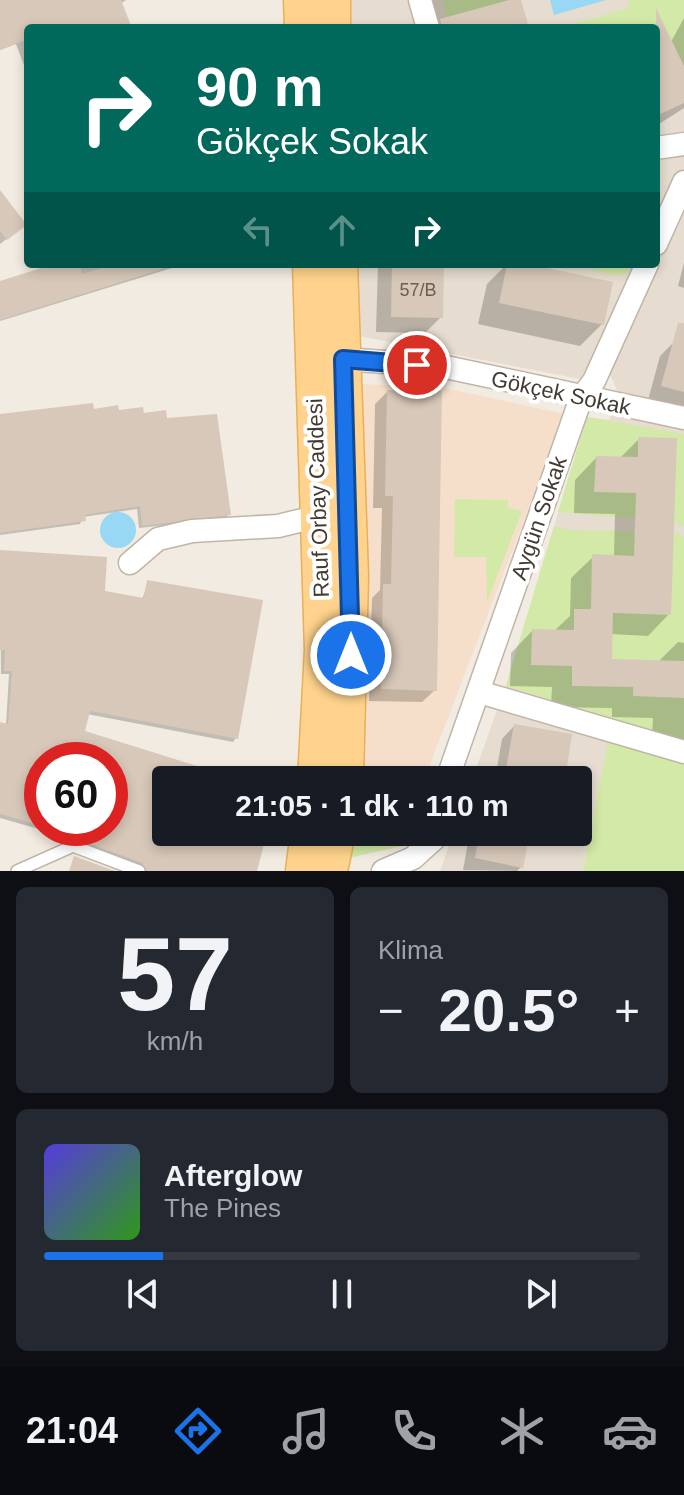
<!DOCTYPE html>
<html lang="tr">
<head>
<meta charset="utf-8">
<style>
	body { margin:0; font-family:Helvetica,sans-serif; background:#242831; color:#f1f3f6; height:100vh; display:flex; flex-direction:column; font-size:30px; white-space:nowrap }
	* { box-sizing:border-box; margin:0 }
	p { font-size:26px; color:#9ea1a6 }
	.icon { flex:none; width:44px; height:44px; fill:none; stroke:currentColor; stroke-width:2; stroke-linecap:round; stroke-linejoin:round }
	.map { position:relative; height:871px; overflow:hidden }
	.sheet { display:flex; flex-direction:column; gap:16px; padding:16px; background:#0d0f14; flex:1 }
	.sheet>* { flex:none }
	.hud { position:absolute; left:24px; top:24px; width:636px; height:244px; border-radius:8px; box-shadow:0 4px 12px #0003; background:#00695c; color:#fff; overflow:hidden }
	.speed { position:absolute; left:24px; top:742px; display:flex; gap:16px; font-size:40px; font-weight:700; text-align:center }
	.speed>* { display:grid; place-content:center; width:104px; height:104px; border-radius:50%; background:#171b24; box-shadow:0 4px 12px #0003; line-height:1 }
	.speed .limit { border:12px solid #d22; background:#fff; color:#111 }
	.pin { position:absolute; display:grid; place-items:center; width:68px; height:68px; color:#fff; margin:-34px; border:4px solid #fff; border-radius:50%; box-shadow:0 2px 8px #0007 }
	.me { position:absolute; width:88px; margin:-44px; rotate:0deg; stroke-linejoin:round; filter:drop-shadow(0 0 6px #0008) }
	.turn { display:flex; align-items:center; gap:28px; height:168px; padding:0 40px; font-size:36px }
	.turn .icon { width:104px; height:104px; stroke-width:2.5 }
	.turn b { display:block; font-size:56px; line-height:68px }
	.lanes { display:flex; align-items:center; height:76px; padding:0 40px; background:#0003; justify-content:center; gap:40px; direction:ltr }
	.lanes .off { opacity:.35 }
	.big { font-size:60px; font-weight:600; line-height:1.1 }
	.sheet .widget { flex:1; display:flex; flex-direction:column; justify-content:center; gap:12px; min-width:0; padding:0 28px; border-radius:12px; background:#242831 }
	.sheet .dial { align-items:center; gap:0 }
	.dial b { font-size:104px; line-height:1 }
	.song { display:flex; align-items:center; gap:24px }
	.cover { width:96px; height:96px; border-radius:12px; background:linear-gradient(135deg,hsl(250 70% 55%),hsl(110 70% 35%)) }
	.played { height:8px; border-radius:4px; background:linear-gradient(90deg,#1a73e8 20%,#363941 20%) }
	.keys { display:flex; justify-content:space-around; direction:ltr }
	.heat { display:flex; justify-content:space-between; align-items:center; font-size:44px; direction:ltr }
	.sheet .tiles { flex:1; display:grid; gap:16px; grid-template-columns:1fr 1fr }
	.widget:last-child { grid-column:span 2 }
	.trip { position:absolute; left:152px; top:766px; width:440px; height:80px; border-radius:8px; background:#171b24; box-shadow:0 4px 12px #0003; font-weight:600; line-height:80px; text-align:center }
	.dock { display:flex; height:128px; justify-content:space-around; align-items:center; background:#090b0e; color:#9ea1a6 }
	.dock .icon { width:56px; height:56px }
	.dock .active { color:#1a73e8 }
	.dock b { font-size:36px; color:#f1f3f6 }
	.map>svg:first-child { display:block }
	.residential { fill:#e6dccf }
	.commercial { fill:#f6dfca }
	.green { fill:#d2e9a7 }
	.water { fill:#98d8f4 }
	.shadow { fill:#0003; fill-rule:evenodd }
	.building { fill:#d7c8b9 }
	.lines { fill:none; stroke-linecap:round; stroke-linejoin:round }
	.lane-casing { stroke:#c0b5a7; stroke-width:14 }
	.street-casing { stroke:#c0b5a7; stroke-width:25 }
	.primary-casing { stroke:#eaaf57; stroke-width:37 }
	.lane { stroke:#fff; stroke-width:11 }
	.street { stroke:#fff; stroke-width:22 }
	.primary { stroke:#ffd38d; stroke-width:34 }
	.route-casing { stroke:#114b97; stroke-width:20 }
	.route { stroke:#1a73e8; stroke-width:14 }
	.labels { text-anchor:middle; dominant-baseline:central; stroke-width:8; stroke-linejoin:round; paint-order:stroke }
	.number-label { font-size:18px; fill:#685e54 }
	.street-label { font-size:22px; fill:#433b32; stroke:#fff }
</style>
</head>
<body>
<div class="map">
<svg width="684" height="871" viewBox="0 0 684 871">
	<rect width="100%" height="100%" fill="#f2ebe1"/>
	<path class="residential" d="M 340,0 L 684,0 L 684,764 L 609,737 L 583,871 L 440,871 L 454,832 L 578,832 L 578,780 L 472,780 L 506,685 L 587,417 L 609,420 L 617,390 L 608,370 L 580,379 L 354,335 L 351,264 L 656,264 L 656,28 L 341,28 Z"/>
	<path class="commercial" d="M 358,384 L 440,387 L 565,414 L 424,780 L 366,780 L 359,775 Z"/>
	<path class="green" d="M 442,0 L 509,0 L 447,17 Z
		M 627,0 L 684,0 L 684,66 L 656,28 L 560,28 L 629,8 Z
		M 568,264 L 631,264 L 627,274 L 615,275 Z
		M 587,417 L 684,434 L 684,527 L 674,522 L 558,512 Z
		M 455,499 L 508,500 L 508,508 L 522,511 L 487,602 L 486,557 L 454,557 Z
		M 554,526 L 567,530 L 675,532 L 684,537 L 684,740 L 506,686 Z
		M 609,736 L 684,764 L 684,871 L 583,871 Z
		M 353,832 L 420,832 L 407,845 L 348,858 Z"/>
	<path class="water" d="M 550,0 L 606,0 L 554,15 Z
		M100 530a18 18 0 1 1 36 0a18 18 0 1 1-36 0Z"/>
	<path class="shadow" d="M 0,0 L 126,0 L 120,4 L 130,28 L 28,28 L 28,76 L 16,44 L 0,50 Z
		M 425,0 L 519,0 L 527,28 L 433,28 Z
		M 684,18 L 684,108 L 656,126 L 656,32 L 671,42 Z
		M 0,194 L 21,228 L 0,244 Z
		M 684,263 L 684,288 L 678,286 Z
		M 60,264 L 185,264 L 0,321 L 0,284 Z
		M 378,264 L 442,264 L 441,317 L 425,333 L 376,332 Z
		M 507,264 L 519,264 L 602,324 L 580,346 L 478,324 L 487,284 Z
		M 674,342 L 684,344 L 684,410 L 648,400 L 660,356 Z
		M 387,392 L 435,690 L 422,702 L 369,701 L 372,598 L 380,590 L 382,508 L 373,508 L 375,404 Z
		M 92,411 L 165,420 L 229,514 L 225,518 L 139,528 L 137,509 L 83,517 L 80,524 L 0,535 L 0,416 Z
		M 639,439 L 669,614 L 648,636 L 611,634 L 610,661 L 658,662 L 678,642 L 684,643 L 684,740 L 652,739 L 653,718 L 612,717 L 612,708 L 551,707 L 552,687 L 510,686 L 511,653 L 532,631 L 554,631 L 570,616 L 571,578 L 593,557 L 614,557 L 615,514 L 574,513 L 575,480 L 596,458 L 619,459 Z
		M 0,552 L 103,593 L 142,600 L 148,582 L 236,738 L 233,742 L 87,714 L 82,733 L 235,780 L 166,780 L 166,832 L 266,832 L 256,871 L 142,871 L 77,840 L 0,818 L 0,724 L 6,725 L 9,674 L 1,674 ZM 42,760 L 110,760 L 110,828 L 42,828 Z
		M 514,726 L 563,780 L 495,780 L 502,739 Z
		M 470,832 L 528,832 L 521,867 L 517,871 L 463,870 Z"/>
	<path class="building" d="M 0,0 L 121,0 L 132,28 L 28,28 L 28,39 L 0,50 Z
		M 509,0 L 521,0 L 529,28 L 442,28 L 440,19 Z
		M 656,8 L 684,66 L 684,103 L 656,116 Z
		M 0,190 L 27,225 L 7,240 L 0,231 Z
		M 54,264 L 79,264 L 82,274 L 116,264 L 162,264 L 162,269 L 0,320 L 0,281 Z
		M 392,264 L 444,264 L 443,318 L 391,317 Z
		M 507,264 L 528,264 L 613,282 L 604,325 L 499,303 Z
		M 678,323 L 684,323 L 684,392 L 661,386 Z
		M 387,390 L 442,391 L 437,691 L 381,689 L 383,584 L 391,584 L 393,496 L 385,496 Z
		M 93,403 L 94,409 L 118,405 L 119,410 L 143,407 L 144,413 L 166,410 L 167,418 L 217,414 L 231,515 L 142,526 L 140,506 L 85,515 L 86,521 L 0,533 L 0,414 Z
		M 638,437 L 677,438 L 671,615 L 613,613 L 612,659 L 684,661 L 684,698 L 633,696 L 633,687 L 572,686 L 572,666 L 531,665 L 532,629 L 574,630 L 574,609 L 591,609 L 592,554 L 634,556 L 636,493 L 594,492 L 596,456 L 638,457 Z
		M 0,550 L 107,557 L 105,591 L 144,598 L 147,580 L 263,600 L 238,739 L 90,711 L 85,731 L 229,776 L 228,780 L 166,780 L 166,832 L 267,832 L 257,871 L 147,871 L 142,863 L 80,840 L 85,828 L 110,828 L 110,760 L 42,760 L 42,826 L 0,814 L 0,722 L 8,724 L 12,671 L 4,671 L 5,650 L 0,650 Z
		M 514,724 L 572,734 L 565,780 L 504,780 Z
		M 479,832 L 530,832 L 523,868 L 475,858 Z
		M 74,856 L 115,871 L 69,871 Z"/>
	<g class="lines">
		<g class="lane-casing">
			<path id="lane" d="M 17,871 L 73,846 L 139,871"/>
		</g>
		<g class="street-casing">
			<path id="street" d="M 420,0 L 428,28
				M 656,148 L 684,144
				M 656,244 L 684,182
				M 343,359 L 441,366 L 684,418
				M 130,563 L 158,539 L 192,531 L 278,526 L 319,516
				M 479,692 L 684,752
				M 447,780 L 581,398 L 594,381 L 647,264
				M 383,871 L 413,858 L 434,839"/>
		</g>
		<g class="primary-casing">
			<path id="primary" d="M 301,0 L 302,28
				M 333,0 L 333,28
				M 310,264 L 322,650 L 315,780
				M 340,264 L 351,576 L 346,780
				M 303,871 L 308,832
				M 330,871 L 338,832"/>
		</g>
		<use href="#lane" class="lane"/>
		<use href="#street" class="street"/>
		<use href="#primary" class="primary"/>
	</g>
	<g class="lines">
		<g class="route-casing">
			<path id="route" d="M 351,655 L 343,359 L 417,365"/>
		</g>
		<use href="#route" class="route"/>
	</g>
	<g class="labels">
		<g class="number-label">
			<text x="418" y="290">57/B</text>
		</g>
		<g class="street-label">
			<text transform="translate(561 393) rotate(12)">Gökçek Sokak</text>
			<text transform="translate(318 498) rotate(-92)">Rauf Orbay Caddesi</text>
			<text transform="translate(539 518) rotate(-71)">Aygün Sokak</text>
		</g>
	</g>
</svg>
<div class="speed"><div class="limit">60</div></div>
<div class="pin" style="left:417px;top:365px;background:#d93025"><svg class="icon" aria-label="arrive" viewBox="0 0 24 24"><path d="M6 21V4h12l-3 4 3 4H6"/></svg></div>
<svg class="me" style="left:351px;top:655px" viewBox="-20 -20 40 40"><circle r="17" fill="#1a73e8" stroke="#fff" stroke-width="3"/><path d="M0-11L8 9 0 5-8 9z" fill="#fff"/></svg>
<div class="trip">21:05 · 1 dk · 110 m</div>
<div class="hud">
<div class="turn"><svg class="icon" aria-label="right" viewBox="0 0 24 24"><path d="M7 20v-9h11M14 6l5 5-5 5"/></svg><div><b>90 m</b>Gökçek Sokak</div></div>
<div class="lanes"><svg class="icon off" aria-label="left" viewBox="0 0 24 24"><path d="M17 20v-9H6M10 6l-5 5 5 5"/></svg><svg class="icon off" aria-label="ahead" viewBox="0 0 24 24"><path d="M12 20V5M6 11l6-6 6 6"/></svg><svg class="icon" aria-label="right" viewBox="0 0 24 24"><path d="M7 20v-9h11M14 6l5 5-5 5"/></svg></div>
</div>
</div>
<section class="sheet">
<div class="tiles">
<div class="widget dial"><b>57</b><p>km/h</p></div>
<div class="widget"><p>Klima</p>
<div class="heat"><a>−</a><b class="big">20.5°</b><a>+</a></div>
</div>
<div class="widget">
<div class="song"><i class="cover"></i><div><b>Afterglow</b><p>The Pines</p></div></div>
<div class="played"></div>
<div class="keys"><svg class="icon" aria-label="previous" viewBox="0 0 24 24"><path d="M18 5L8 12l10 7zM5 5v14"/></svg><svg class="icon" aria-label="pause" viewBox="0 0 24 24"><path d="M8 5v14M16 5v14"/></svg><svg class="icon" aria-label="next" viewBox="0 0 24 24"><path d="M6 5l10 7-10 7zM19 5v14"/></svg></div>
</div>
</div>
</section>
<nav class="dock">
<b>21:04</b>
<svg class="icon active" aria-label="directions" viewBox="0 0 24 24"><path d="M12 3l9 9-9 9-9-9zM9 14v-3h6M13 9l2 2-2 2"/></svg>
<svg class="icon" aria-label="music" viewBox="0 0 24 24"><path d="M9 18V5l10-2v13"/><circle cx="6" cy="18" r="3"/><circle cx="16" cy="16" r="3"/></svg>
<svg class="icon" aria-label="phone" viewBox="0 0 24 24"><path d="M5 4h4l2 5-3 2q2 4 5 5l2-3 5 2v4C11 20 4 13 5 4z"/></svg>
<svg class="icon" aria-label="climate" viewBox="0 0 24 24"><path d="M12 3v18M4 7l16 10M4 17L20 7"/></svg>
<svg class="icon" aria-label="car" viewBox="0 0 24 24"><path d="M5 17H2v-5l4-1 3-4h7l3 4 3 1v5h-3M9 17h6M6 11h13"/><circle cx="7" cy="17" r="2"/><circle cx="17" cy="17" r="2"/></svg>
</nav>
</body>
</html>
